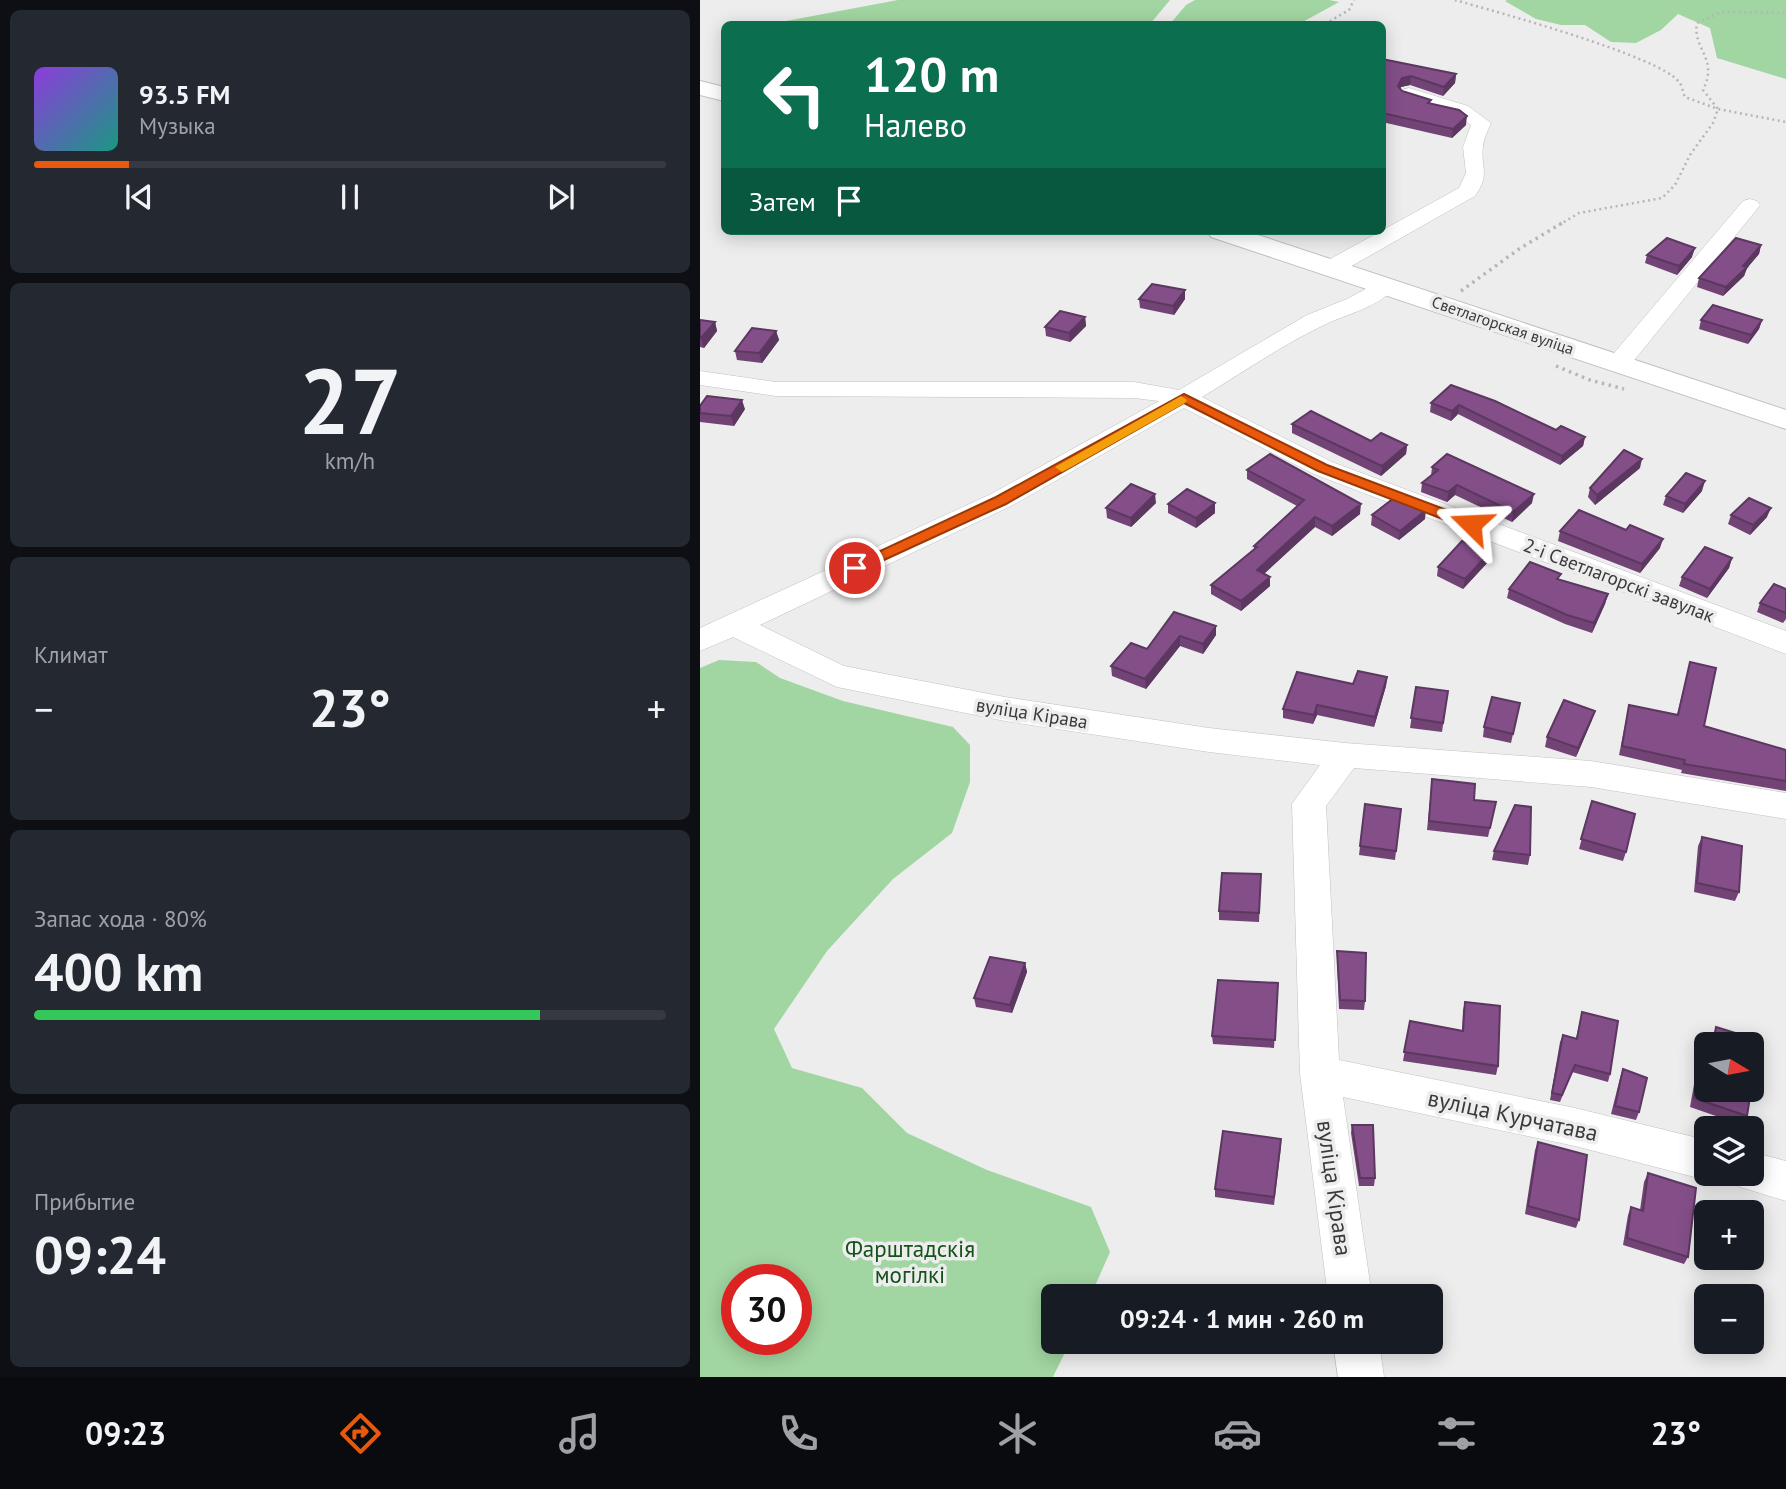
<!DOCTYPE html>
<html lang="ru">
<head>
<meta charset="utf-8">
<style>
	body { margin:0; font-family:"PT Sans",sans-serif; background:#242831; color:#f1f3f6; height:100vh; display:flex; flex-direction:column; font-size:26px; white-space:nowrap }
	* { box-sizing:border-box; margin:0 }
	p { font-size:23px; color:#9ea1a6 }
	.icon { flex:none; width:38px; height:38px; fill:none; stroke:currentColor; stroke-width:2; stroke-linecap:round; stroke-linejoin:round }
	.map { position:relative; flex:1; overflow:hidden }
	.details { display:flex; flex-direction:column; gap:10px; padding:10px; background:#0d0f14; width:700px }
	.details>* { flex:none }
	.top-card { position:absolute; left:21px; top:21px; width:665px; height:214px; border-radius:10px; box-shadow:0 4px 18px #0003; background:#0b6e4f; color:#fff; overflow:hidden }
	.needle { width:46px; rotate:100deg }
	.fabs { position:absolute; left:994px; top:1032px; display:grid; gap:14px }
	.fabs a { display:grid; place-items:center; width:70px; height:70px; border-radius:10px; background:#171b24; box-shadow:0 4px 18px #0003; font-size:35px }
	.speed { position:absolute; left:21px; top:1264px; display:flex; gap:14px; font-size:35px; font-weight:700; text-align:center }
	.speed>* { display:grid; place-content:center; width:91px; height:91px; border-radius:50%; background:#171b24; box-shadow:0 4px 18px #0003; line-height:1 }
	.speed .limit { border:10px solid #d22; background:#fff; color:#111 }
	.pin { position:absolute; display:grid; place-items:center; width:60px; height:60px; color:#fff; margin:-30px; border:4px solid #fff; border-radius:50%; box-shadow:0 2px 7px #0007 }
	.me { position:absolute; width:77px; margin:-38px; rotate:291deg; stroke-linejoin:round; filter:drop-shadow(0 0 5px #0008) }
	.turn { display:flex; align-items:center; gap:24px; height:147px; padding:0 28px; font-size:32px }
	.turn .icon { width:91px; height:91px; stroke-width:2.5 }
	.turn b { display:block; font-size:49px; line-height:60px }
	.then { display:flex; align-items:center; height:66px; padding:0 28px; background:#0003; gap:14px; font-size:26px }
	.big { font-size:52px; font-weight:700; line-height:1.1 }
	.details .widget { flex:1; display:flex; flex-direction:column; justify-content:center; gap:10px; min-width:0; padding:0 24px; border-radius:10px; background:#242831 }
	.details .dial { align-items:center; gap:0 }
	.dial b { font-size:91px; line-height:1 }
	.song { display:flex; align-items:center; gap:21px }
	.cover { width:84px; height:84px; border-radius:10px; background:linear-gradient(135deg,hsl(270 70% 55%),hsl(170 70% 35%)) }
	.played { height:7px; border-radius:4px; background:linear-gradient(90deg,#ea580c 15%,#363941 15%) }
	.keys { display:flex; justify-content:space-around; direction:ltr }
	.heat { display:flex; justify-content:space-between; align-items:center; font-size:38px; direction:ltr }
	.charge { height:10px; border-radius:5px; background:linear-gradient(90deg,#34c759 80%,#363941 0) }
	.trip { position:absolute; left:341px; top:1284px; width:402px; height:70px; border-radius:10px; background:#171b24; box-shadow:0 4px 18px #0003; font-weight:700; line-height:70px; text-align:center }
	.menu { display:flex; height:112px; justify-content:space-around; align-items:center; background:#090b0e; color:#9ea1a6 }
	.menu .icon { width:49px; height:49px }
	.menu .selected { color:#ea580c }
	.menu b { font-size:32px; color:#f1f3f6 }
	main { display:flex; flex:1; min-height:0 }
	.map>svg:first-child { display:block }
	.green { fill:#a1d5a1; fill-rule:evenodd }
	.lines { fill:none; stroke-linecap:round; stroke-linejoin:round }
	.minor-casing { stroke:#c1c1c2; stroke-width:1 }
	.major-casing { stroke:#c1c1c2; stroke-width:2 }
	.path-far1 { stroke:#b6b6b7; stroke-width:2.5; stroke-dasharray:2 3.5; stroke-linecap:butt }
	.path { stroke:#b6b6b7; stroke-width:3.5; stroke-dasharray:2.5 4.5; stroke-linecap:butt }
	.minor { fill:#fff; fill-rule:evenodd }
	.major { fill:#fff; fill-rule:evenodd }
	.wall { fill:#724476 }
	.shaded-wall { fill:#5c3760 }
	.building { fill:#844f89; stroke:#5c3760; stroke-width:2 }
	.route { fill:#ea580c; stroke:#983908; stroke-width:2 }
	.slow { fill:#f59e0b }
	.labels { text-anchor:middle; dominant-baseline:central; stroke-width:7; stroke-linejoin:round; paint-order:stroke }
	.far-street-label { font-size:16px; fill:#3a3a3b; stroke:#ededee }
	.street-label { font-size:19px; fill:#3a3a3b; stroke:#ededee }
	.near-street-label { font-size:23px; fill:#3a3a3b; stroke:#ededee }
	.near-park-label { font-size:23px; fill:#145319; stroke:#ededee }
</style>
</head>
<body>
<main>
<section class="details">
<div class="widget">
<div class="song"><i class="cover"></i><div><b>93.5 FM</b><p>Музыка</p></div></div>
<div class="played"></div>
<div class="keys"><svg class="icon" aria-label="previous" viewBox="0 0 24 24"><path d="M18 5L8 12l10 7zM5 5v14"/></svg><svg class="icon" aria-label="pause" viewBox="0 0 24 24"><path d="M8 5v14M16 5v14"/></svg><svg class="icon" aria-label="next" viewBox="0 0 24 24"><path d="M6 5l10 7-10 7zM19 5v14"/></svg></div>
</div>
<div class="widget dial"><b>27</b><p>km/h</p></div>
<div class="widget"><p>Климат</p>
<div class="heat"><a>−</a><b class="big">23°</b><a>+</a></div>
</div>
<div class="widget"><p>Запас хода · 80%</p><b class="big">400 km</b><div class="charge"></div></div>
<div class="widget"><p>Прибытие</p><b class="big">09:24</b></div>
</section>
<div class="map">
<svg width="1086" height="1377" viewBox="0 0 1086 1377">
	<rect width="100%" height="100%" fill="#ededee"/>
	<path class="green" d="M 198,0 L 470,0 L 450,24 L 70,24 Z
		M 495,0 L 629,0 L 639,2 L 599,24 L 470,24 L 486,5 Z
		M 807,0 L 1086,0 L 1086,79 L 1017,58 L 1010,28 L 978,14 L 961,30 L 936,43 L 911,42 L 885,25 L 861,25 L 836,19 L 805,1 Z
		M 19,660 L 56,662 L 80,678 L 143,701 L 253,727 L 270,745 L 270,782 L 252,833 L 193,879 L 127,951 L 74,1029 L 92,1068 L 162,1088 L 207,1133 L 287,1170 L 391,1207 L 410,1252 L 390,1297 L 354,1297 L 354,1342 L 370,1342 L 353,1377 L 0,1377 L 0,668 ZM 96,1279 L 96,1339 L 37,1339 L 37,1279 Z"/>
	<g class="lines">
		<g class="minor-casing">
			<path id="minor" d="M 709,88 L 768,106 L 791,123 C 788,130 784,138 783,146 C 780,168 791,173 775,196 L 639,273 L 623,273 L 620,268 L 623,263 L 759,188 L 766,173 L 763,147 L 771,125 L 754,114 L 702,98 L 700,94 L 702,90 Z
				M 1050,199 L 1057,201 L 1060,205 L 1057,209 L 927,369 L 918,371 L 909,369 L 906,364 L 909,359 L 1043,201 Z
				M 684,279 L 692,281 L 695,286 C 681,307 646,314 624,325 C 582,345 542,373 502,397 L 632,462 L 1086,631 L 1086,654 L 614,474 L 484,408 L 311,506 L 60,625 L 144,666 L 305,697 L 509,728 L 645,743 L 891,761 L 1086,793 L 1086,819 L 891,787 L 654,768 L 626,806 L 639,1060 L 875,1108 L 1006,1140 L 1006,1174 L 1020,1174 L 1006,1180 L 875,1146 L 643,1097 L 672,1297 L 628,1297 L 600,1074 L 592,804 L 620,765 L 509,752 L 305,721 L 137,687 L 33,637 L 0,651 L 0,628 L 291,494 L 459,401 L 434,398 L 76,396 L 0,385 L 0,371 L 76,382 L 434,382 L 479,390 L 607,315 L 647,299 Z
				M 1052,1152 L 1086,1161 L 1086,1201 L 1037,1186 L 1032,1174 L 1052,1174 Z
				M 633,1342 L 679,1342 L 684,1377 L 638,1377 Z"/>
		</g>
		<g class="major-casing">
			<path id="major" d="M 0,81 L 24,87 L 24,101 L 0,95 Z
				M 507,231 L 546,231 L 1086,410 L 1086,429 L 511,237 Z"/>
		</g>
		<path class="path-far1" d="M 755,0 C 793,11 960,56 979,82 C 982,85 983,93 985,97 L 1018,109 L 1086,122
			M 625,24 L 649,10 L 654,0
			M 859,225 L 879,213 L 962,198 L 975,185 L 990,155 L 1013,123 L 1018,109 L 1003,90 C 1019,58 992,49 997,23 L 1021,12 L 1086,13"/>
		<path class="path" d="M 761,291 L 819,249 L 862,223
			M 856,366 L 890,380 L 924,389"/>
		<use href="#minor" class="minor"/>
		<use href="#major" class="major"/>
	</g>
	<path class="wall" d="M 682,59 L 756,74 L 755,83 L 743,96 L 710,85 L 701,87 L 700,89 L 702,91 L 766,125 L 752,138 L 682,122 Z
		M 1061,245 L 1059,254 L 1047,268 L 1044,276 L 1023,296 L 997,287 L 999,278 Z
		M 947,255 L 992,257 L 977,275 L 945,263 Z
		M 485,290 L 485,299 L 474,315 L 440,308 L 439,299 Z
		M 385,317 L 386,326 L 370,342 L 346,336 L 345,327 Z
		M 0,320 L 15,322 L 17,331 L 4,348 L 0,347 Z
		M 1001,320 L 1062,320 L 1059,329 L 1048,344 L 999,329 Z
		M 76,331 L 79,340 L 62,363 L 37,360 L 35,351 Z
		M 751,385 L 856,430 L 885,437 L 883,446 L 860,465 L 758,414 L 751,421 L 730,412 L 731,403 Z
		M 0,406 L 45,409 L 34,426 L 0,422 Z
		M 592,424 L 671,441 L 707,445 L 706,454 L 681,476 L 592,433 Z
		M 732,467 L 832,503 L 812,522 L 755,495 L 747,502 L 721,492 L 722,483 L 731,476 Z
		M 940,468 L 895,505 L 888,497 L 890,488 Z
		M 547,470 L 660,514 L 632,536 L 615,527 L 564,574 L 570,586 L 541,611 L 511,594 L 511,585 L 554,550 L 554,546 L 597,506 L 547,479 Z
		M 1002,491 L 983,513 L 963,505 L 966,496 Z
		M 456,503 L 431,527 L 407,518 L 406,508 Z
		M 515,503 L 515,513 L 496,528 L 468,513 L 468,504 Z
		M 672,515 L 725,519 L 699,540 L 671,525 Z
		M 1031,515 L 1067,517 L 1050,535 L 1028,524 Z
		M 860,531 L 960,548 L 940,573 L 858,541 Z
		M 789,553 L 788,562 L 763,589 L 737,576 L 738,567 Z
		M 1032,558 L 1029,568 L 1007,598 L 979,586 L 982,577 Z
		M 859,580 L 908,594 L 905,604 L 892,633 L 865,624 L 807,598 L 809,589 Z
		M 1086,589 L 1086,619 L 1083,623 L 1057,612 L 1060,603 Z
		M 474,612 L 516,626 L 516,635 L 503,654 L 480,646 L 446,689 L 412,676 L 411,666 L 447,649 Z
		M 990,662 L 1004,726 L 1086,750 L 1086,791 L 981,773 L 982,770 L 919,755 L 929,705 L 977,715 Z
		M 687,677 L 686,686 L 674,727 L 617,715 L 613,724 L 583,718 L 583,709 L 653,684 Z
		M 716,687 L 748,691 L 742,732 L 710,728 Z
		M 820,703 L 811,743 L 783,737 L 784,727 Z
		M 892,720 L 876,757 L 845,747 L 847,737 Z
		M 732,779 L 774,800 L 796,802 L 788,837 L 727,830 Z
		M 892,801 L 926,852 L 923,861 L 879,849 Z
		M 665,804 L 701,809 L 695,860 L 659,855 Z
		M 1002,837 L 1039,892 L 1035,901 L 994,892 L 998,846 Z
		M 794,851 L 830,855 L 828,865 L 792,860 Z
		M 561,874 L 559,922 L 519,920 L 519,911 Z
		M 637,951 L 665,1001 L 664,1010 L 639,1009 L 637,960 Z
		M 325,963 L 327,972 L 312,1013 L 276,1007 L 274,998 Z
		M 578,983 L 574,1048 L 513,1044 L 512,1036 Z
		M 765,1002 L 798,1066 L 796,1075 L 703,1061 L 710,1021 L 762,1031 L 763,1010 Z
		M 882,1012 L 910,1074 L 908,1082 L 872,1072 L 860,1102 L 850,1100 L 860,1042 L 863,1035 L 876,1038 Z
		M 1016,1027 L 1047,1116 L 1042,1125 L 990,1107 L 1001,1045 L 1005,1036 L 1012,1039 Z
		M 923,1069 L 939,1112 L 936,1120 L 911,1114 L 920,1078 Z
		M 652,1125 L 675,1178 L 674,1186 L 659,1186 L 651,1133 Z
		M 838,1142 L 879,1220 L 876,1228 L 825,1214 L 835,1150 Z
		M 581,1147 L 574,1205 L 515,1197 L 515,1189 Z
		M 948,1173 L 988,1257 L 984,1264 L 923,1245 L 928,1215 L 931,1207 L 940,1210 L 944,1182 Z"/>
	<path class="shaded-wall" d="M 756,74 L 755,83 L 743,96 L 744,87 Z
		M 711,76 L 710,85 L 701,87 L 698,95 L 698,86 L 702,78 Z
		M 767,116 L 766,125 L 752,138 L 753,129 Z
		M 1061,245 L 1059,254 L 1047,268 L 1044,276 L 1023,296 L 1026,287 Z
		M 995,248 L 992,257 L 977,275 L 979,266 Z
		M 485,290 L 485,299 L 474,315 L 473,306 Z
		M 385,317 L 386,326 L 370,342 L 369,333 Z
		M 1062,320 L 1059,329 L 1048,344 L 1051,335 Z
		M 15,322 L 17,331 L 4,348 L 1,338 Z
		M 76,331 L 79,340 L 62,363 L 59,353 Z
		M 42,400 L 45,409 L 34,426 L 31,416 Z
		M 759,405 L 758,414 L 751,421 L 752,411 Z
		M 885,437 L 883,446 L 860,465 L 862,456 Z
		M 707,445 L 706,454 L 681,476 L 682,466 Z
		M 942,459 L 940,468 L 895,505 L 897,495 Z
		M 1005,481 L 1002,491 L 983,513 L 985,504 Z
		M 757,485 L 755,495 L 747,502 L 748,492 Z
		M 455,494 L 456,503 L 431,527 L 431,518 Z
		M 834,494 L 832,503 L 812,522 L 813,512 Z
		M 515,503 L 515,513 L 496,528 L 496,518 Z
		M 661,504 L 660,514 L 632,536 L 632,526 Z
		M 1071,508 L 1067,517 L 1050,535 L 1053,525 Z
		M 726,510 L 725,519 L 699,540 L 700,531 Z
		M 615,517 L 615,527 L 557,580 L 557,570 Z
		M 963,539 L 960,548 L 940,573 L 942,564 Z
		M 789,553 L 788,562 L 763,589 L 765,579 Z
		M 1032,558 L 1029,568 L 1007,598 L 1010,589 Z
		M 570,577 L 570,586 L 541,611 L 541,601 Z
		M 908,594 L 905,604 L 892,633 L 894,623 Z
		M 516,626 L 516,635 L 503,654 L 503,644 Z
		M 480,636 L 480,646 L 446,689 L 445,679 Z
		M 687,677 L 686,686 L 674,727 L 675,717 Z
		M 617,705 L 617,715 L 613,724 L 614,715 Z
		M 895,711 L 892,720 L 876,757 L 878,748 Z
		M 325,963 L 327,972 L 312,1013 L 310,1005 Z"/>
	<path class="building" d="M 682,59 L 756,74 L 744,87 L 711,76 L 702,78 L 698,86 L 702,91 L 731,100 L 728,103 L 759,110 L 767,116 L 753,129 L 682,113 Z
		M 967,238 L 995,248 L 979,266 L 947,255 Z
		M 1036,238 L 1061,245 L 1043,266 L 1047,267 L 1026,287 L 999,278 Z
		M 452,284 L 485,290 L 473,306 L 439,299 Z
		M 1013,305 L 1062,320 L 1051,335 L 1001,320 Z
		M 360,311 L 385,317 L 369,333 L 345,327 Z
		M 0,320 L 15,322 L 1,338 L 0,338 Z
		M 52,328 L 76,331 L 59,353 L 35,351 Z
		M 751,385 L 795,401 L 856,430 L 861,426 L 885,437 L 862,456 L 759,405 L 752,411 L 731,403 Z
		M 7,396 L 42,400 L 31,416 L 0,413 L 0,406 Z
		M 611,411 L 671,441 L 681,433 L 707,445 L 682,466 L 592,424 Z
		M 924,450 L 942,459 L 897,495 L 890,488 Z
		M 570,454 L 661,504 L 632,526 L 615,517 L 557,570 L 570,577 L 541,601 L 511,585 L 557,547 L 554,546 L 604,500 L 547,470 Z
		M 747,454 L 834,494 L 813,512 L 757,485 L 748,492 L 722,483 L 738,470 L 732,467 Z
		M 986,473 L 1005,481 L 985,504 L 966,496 Z
		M 431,484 L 455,494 L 431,518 L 406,508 Z
		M 487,489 L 515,503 L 496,518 L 468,504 Z
		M 694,498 L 726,510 L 700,531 L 672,515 Z
		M 1049,498 L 1071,508 L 1053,525 L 1031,515 Z
		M 879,510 L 926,530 L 930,525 L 963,539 L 942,564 L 860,531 Z
		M 762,541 L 789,553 L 765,579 L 738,567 Z
		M 1005,547 L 1032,558 L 1010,589 L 982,577 Z
		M 830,562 L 861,574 L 857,579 L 908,594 L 894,623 L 867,615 L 809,589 Z
		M 1074,584 L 1086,589 L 1086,613 L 1060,603 Z
		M 474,612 L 516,626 L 503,644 L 480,636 L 445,679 L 411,666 L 431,643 L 447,649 Z
		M 990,662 L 1016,668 L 1004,726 L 1086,750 L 1086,781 L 984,764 L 985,760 L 922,746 L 929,705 L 978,715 Z
		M 658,671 L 687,677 L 675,717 L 617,705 L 614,715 L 583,709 L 597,672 L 653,684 Z
		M 716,687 L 748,691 L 743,723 L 711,718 Z
		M 792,697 L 820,703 L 813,734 L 784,727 Z
		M 864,700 L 895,711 L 878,748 L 847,737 Z
		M 732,779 L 775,784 L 774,800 L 796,802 L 790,828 L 729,821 Z
		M 892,801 L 935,814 L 926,852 L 881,839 Z
		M 665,804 L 701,809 L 696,851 L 660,846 Z
		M 815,805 L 831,807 L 830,855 L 794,851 Z
		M 1002,837 L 1042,846 L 1039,892 L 997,883 Z
		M 522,873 L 561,874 L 559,913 L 519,911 Z
		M 637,951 L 666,953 L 665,1001 L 640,1000 Z
		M 290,957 L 325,963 L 310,1005 L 274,998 Z
		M 518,980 L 578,983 L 575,1040 L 512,1036 Z
		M 765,1002 L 800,1006 L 798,1066 L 704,1052 L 710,1021 L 763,1031 Z
		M 882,1012 L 918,1021 L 910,1074 L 875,1065 L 862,1095 L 852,1093 L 863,1035 L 877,1039 Z
		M 1016,1027 L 1058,1040 L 1052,1083 L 1052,1045 L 1006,1045 L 1006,1090 L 1051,1090 L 1047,1116 L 994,1098 L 1005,1036 L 1014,1039 Z
		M 923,1069 L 947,1078 L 939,1112 L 915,1106 Z
		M 652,1125 L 673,1125 L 675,1178 L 660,1178 Z
		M 523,1131 L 581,1139 L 574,1197 L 515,1189 Z
		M 838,1142 L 887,1155 L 879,1220 L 828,1206 Z
		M 948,1173 L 996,1188 L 988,1257 L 927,1238 L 931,1207 L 943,1211 Z"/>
	<path class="route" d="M 484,394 L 627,465 L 776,521 L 778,524 L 771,529 L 766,528 L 618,471 L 484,403 L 306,504 L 160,571 L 155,573 L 147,568 L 150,565 L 296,497 Z"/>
	<path class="slow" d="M 481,396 L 487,400 L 485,403 L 366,470 L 362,472 L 355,467 Z"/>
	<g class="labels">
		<g class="far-street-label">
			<text transform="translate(803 325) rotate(19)">Светлагорская вуліца</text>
		</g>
		<g class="street-label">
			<text transform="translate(919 580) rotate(21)">2-і Светлагорскі завулак</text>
			<text transform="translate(332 713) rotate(9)">вуліца Кірава</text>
		</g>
		<g class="near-street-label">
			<text transform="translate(813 1115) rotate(12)">вуліца Курчатава</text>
			<text transform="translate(635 1188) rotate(82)">вуліца Кірава</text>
		</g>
		<g class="near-park-label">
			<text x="210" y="1248">Фарштадскія<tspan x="210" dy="26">могілкі</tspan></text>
		</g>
	</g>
</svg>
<div class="fabs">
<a><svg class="needle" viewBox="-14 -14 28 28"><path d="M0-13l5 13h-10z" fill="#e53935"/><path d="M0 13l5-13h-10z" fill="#9ea1a6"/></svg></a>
<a><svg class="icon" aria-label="layers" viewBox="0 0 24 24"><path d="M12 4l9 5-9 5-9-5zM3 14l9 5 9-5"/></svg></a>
<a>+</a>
<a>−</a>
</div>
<div class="speed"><div class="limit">30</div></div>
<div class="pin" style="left:155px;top:568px;background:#d93025"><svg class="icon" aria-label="arrive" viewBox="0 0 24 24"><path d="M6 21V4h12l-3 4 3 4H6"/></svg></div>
<svg class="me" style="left:771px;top:524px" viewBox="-20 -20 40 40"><path d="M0-17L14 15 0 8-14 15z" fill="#ea580c" stroke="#fff" stroke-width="4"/></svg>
<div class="trip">09:24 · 1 мин · 260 m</div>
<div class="top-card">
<div class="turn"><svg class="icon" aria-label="left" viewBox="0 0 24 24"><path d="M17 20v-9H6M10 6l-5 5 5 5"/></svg><div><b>120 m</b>Налево</div></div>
<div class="then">Затем<svg class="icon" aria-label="arrive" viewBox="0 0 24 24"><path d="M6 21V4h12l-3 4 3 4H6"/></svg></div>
</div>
</div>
</main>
<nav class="menu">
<b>09:23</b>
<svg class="icon selected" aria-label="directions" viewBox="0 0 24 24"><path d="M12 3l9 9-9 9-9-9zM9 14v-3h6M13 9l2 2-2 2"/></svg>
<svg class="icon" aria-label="music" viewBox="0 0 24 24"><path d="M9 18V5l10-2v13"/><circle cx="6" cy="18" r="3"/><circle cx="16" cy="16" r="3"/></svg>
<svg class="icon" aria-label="phone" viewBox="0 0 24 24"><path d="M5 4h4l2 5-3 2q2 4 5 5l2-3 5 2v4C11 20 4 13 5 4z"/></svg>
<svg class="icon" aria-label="climate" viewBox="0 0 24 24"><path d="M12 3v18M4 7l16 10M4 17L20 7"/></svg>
<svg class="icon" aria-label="car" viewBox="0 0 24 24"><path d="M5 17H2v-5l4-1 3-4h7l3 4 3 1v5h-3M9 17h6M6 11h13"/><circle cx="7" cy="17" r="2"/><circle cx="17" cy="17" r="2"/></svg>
<svg class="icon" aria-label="filters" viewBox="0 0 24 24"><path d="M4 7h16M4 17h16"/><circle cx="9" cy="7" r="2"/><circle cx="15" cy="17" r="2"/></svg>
<b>23°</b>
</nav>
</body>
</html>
